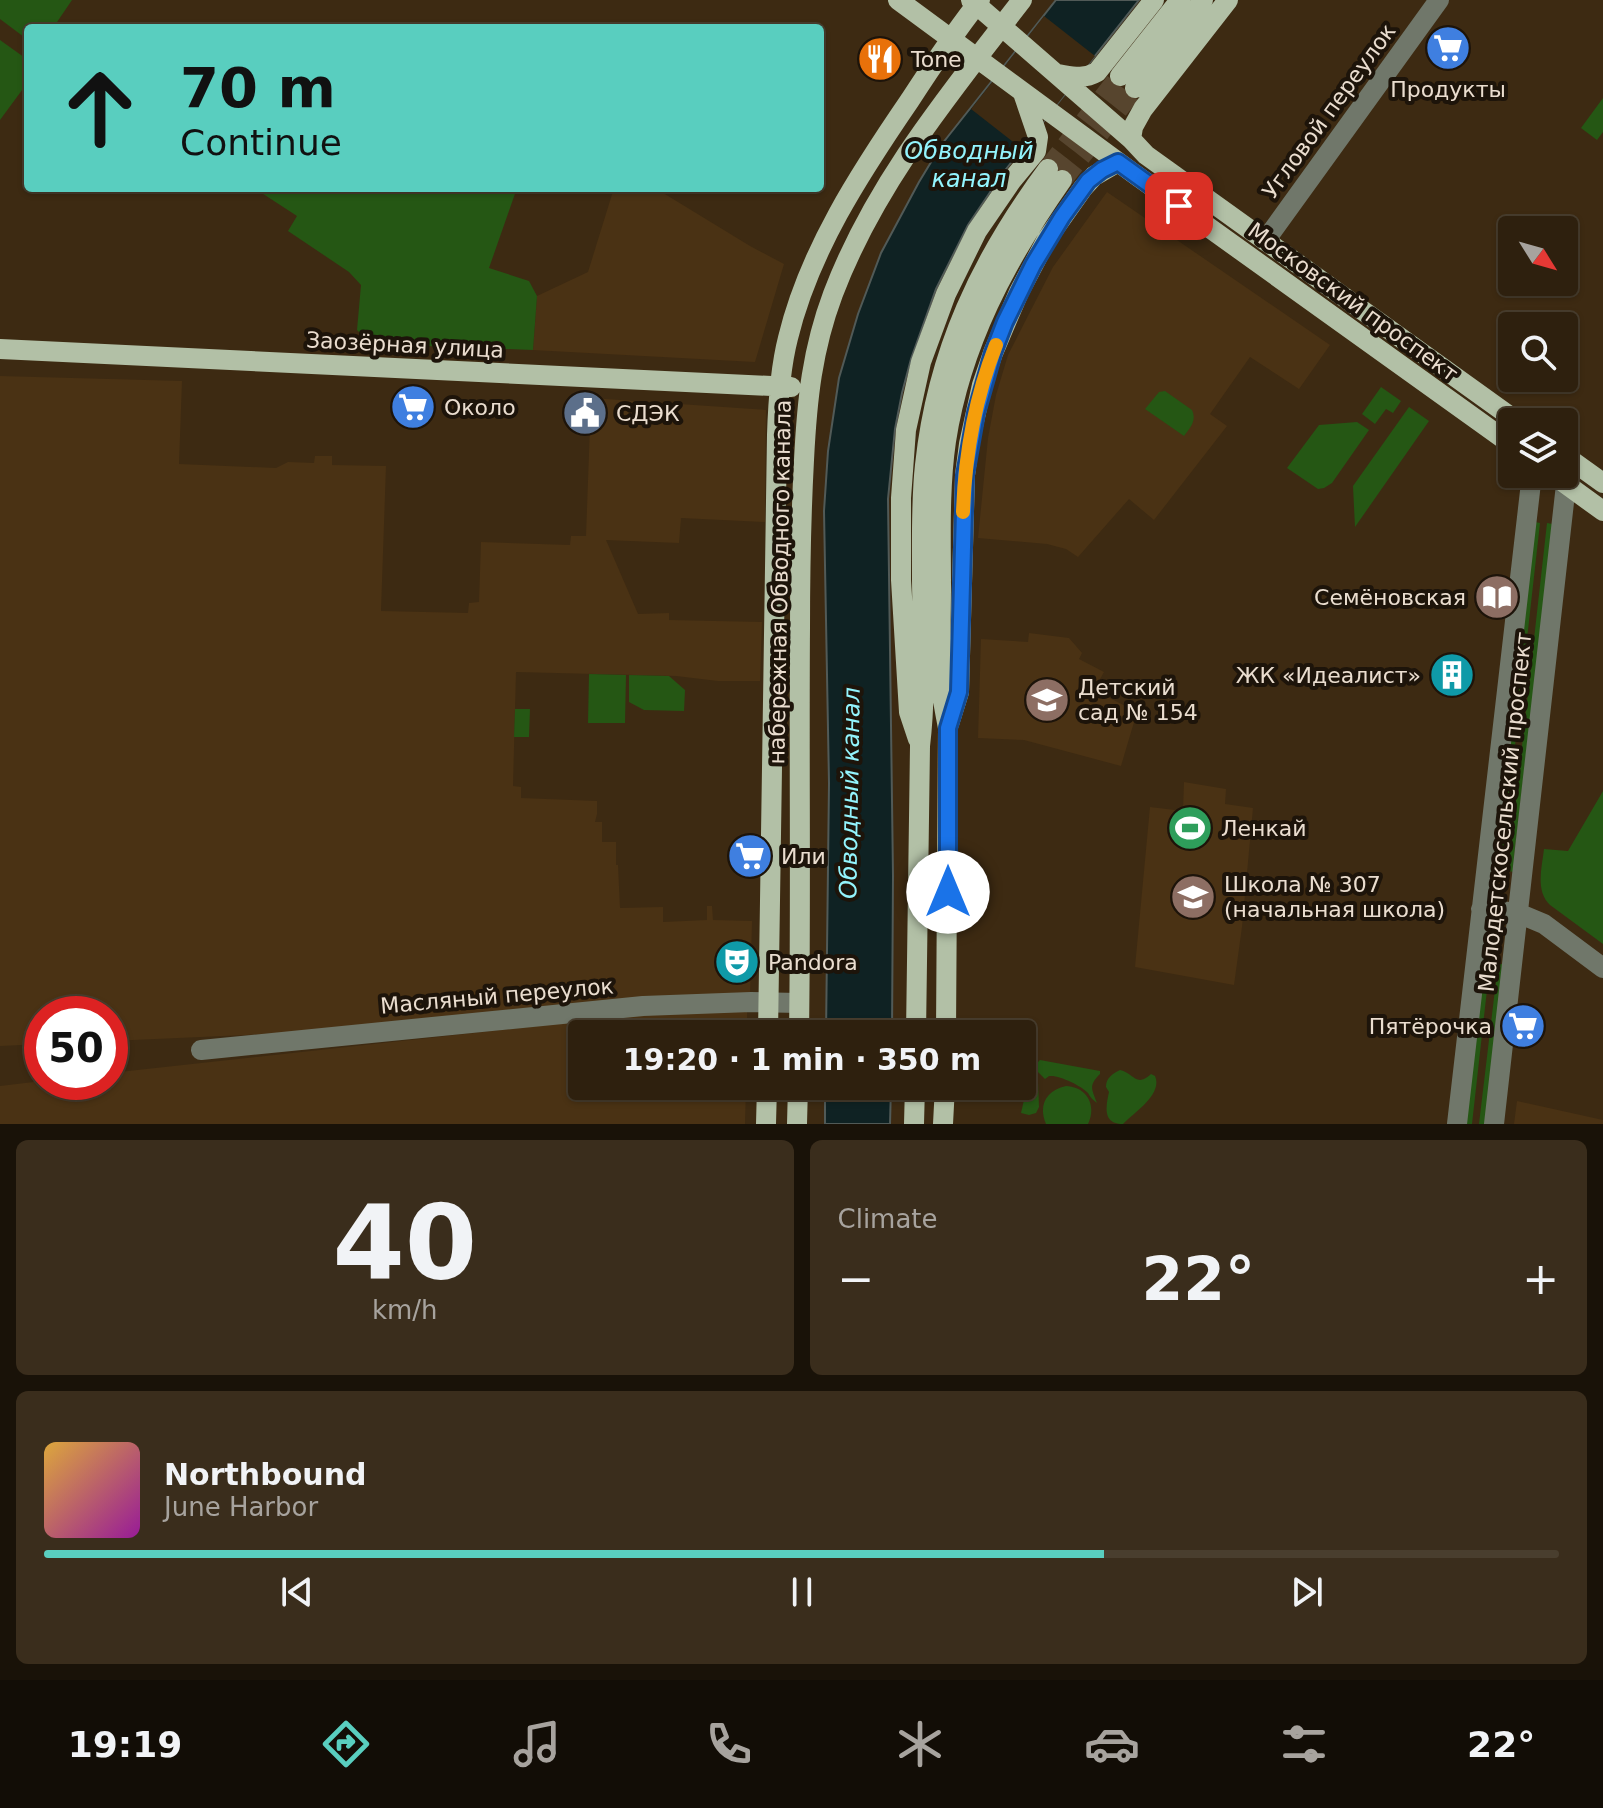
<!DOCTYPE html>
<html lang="en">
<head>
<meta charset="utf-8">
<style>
	body { margin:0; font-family:"DejaVu Sans",sans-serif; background:#3a2d1c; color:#f1f3f6; height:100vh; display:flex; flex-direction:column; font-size:30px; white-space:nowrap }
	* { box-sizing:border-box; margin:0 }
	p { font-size:26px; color:#a7a39e }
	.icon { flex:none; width:44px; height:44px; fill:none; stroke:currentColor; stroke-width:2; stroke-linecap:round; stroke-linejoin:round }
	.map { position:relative; height:1124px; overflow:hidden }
	.details { display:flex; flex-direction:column; gap:16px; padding:16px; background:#191208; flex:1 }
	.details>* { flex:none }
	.top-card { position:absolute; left:24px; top:24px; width:800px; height:168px; border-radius:8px; box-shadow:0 2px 6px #0004,0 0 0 2px #493e2e; background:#59cebf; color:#111; overflow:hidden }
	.needle { width:52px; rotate:127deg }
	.controls { position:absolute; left:1498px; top:216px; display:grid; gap:16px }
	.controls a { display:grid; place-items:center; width:80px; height:80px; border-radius:8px; background:#2e200e; box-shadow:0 2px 6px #0004,0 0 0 2px #493e2e; font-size:40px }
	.speed { position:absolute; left:24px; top:996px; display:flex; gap:16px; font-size:40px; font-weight:700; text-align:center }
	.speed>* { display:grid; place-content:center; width:104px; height:104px; border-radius:50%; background:#2e200e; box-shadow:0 2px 6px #0004,0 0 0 2px #493e2e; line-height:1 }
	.speed .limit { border:12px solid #d22; background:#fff; color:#111 }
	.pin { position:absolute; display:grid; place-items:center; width:68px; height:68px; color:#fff; margin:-34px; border-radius:16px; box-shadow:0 4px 12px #0006 }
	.me { position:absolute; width:88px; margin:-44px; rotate:0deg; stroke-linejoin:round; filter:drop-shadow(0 0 6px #0008) }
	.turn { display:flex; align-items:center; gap:28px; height:168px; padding:0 24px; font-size:36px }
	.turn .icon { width:104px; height:104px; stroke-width:2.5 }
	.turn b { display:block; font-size:56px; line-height:68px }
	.big { font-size:60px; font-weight:700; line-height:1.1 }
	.details .card { flex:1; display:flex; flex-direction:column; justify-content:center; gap:12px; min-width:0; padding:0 28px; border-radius:12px; background:#3a2d1c }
	.details .dial { align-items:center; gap:0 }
	.dial b { font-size:104px; line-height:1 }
	.song { display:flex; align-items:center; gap:24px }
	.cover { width:96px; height:96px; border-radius:12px; background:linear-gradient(135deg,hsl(40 70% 55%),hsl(300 70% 35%)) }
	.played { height:8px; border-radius:4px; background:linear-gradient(90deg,#59cebf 70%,#493e2e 70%) }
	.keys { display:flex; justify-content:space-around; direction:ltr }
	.heat { display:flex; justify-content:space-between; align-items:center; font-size:44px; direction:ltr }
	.details .tiles { flex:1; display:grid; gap:16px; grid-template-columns:1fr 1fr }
	.card:last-child { grid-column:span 2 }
	.trip { position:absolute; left:568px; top:1020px; width:468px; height:80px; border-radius:8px; background:#2e200e; box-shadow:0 2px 6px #0004,0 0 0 2px #493e2e; font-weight:700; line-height:80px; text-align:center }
	.tabs { display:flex; height:128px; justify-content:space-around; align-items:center; background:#120d06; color:#a7a39e }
	.tabs .icon { width:56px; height:56px }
	.tabs .active { color:#59cebf }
	.tabs b { font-size:36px; color:#f1f3f6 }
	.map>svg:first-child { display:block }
	.built { fill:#4a3214 }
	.green { fill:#255714 }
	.water { fill:#0f2223; stroke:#515a57; stroke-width:2 }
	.pier { fill:#3d2a12 }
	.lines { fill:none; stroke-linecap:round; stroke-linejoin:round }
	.major-tunnel { stroke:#57452e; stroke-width:20; stroke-dasharray:20 10; stroke-linecap:butt }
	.minor { stroke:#70776a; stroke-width:20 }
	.major { stroke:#b2c0a6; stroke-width:20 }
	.route-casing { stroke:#114b97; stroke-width:20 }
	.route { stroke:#1a73e8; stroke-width:14 }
	.slow { stroke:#f59e0b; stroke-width:14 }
	.labels { text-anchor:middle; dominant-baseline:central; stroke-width:8; stroke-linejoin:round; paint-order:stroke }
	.poi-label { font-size:22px; fill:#eaddcf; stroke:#1d140a; text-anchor:start }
	.street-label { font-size:22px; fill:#eaddcf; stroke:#1d140a }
	.water-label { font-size:24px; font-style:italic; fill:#93f4fd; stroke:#1d140a }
</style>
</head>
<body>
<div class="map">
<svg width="1603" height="1124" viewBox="0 0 1603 1124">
	<rect width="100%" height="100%" fill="#3d2a12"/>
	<path class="built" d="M 614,188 L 655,188 L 750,246 L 784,264 L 755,362 L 533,350 L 537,296 L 588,272 Z
		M 1107,192 L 1330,345 L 1299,389 L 1250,357 L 1210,414 L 1227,426 L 1154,520 L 1129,499 L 1078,557 L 1066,549 L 1047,544 L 978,538 L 988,438 L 996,395 L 1008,355 L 1053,267 Z
		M 0,376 L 182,381 L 179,464 L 276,468 L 288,462 L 314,463 L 315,456 L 332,456 L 332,465 L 386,466 L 381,611 L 468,613 L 469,603 L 479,602 L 481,542 L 570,545 L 571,536 L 586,536 L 591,398 L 766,410 L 765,522 L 681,518 L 679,543 L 606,540 L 638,614 L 669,613 L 669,620 L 762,622 L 760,681 L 718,681 L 676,676 L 516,672 L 513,786 L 521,787 L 521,798 L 597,801 L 597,814 L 595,822 L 602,822 L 602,842 L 616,842 L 616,865 L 618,865 L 620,908 L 663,907 L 663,922 L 707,920 L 707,906 L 712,906 L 713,920 L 752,921 L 750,995 L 505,1018 L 246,1035 L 110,1041 L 110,1014 L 42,1014 L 42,1044 L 0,1046 Z
		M 1029,633 L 1069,638 L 1082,653 L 1079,659 L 1104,672 L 1094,690 L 1137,712 L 1121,766 L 1024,740 L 978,738 L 981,639 L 1028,642 Z
		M 1184,782 L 1226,789 L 1225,804 L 1253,808 L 1242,927 L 1234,985 L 1135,967 L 1150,807 L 1183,811 Z
		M 735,1008 L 747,1010 L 747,1034 L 582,1034 L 582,1086 L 746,1086 L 745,1124 L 0,1124 L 0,1086 L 42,1081 L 110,1082 L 110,1073 L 601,1019 Z
		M 1517,1101 L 1603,1120 L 1603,1124 L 1514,1124 Z"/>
	<path class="green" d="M 0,0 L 72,0 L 53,28 L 28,28 L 28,40 L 0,19 Z
		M 0,40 L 28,60 L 28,82 L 0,120 Z
		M 1603,98 L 1603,132 L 1597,140 L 1581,128 Z
		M 254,188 L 517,188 L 489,268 L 529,281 L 537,296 L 533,350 L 371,344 L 357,330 L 361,285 L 349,272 L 288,231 L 297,216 Z
		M 1381,387 L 1401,401 L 1393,413 L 1386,409 L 1375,424 L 1362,414 Z
		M 1165,391 L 1192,410 C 1197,421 1190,428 1184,436 L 1145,409 L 1159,392 Z
		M 1409,407 L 1429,421 L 1355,527 L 1353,486 Z
		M 1357,422 L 1369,430 L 1332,483 L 1324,488 L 1318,489 L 1287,468 L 1319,425 Z
		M 1535,522 L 1540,523 L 1501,871 L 1495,870 Z
		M 1547,523 L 1553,524 L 1514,858 L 1514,872 L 1508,871 Z
		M 589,674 L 626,675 L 625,723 L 588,723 Z
		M 629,675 L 669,676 L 685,690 L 684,711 L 644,710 L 629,702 Z
		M 515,709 L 530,709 L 529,737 L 514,737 Z
		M 1603,791 L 1603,944 L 1550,905 C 1535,891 1542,867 1544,849 L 1568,851 Z
		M 1484,962 L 1490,963 L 1472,1124 L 1465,1124 Z
		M 1498,964 L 1503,964 L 1485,1124 L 1479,1124 Z
		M 1040,1060 L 1100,1071 L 1100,1074 C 1088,1086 1092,1089 1097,1103 C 1093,1100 1090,1097 1088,1093 C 1082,1086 1059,1075 1050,1076 C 1048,1076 1047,1078 1045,1079 L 1033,1067 Z
		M 1120,1070 C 1134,1073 1136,1088 1151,1074 L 1155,1076 C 1163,1094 1135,1112 1123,1124 C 1102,1124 1106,1106 1109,1092 L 1106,1087 C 1106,1078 1112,1074 1120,1070 Z
		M 1029,1078 L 1038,1082 L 1039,1107 L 1036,1113 L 1029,1115 L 1021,1113 Z
		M 1066,1086 C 1087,1087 1097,1105 1088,1124 L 1046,1124 C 1038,1106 1046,1090 1066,1086 Z"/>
	<path class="water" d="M 1056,0 L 1139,0 L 1003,173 L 968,225 L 936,289 L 911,359 L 902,393 L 895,429 L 888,499 L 893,876 L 892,1034 L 826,1034 L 829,783 L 824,511 L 828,451 L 839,378 L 858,314 L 881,253 L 919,182 L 942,144 Z
		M 825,1086 L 891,1086 L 890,1124 L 825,1124 Z"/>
	<path class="pier" d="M 1044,16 L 1095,56 L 1022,149 L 971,109 Z
		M 826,1027 L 892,1028 L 892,1034 L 826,1034 Z"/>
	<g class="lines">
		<path class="major-tunnel" d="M 1048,169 L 1120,76
			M 1062,180 L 1135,88"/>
		<path class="minor" d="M 1265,241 L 1439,0
			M 1481,909 L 1518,913 L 1544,924 L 1603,968
			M 201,1050 L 643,1006 L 751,1002 L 799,1003
			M 1457,1124 L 1532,474
			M 1494,1124 L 1569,458"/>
		<path class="major" d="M 898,0 L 1133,173 L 1512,445
			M 971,0 L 1131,139 L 1146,155 L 1518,422
			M 1057,74 C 1071,76 1083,80 1097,72 L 1154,0
			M 1120,76 L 1180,0
			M 1135,88 L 1203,0
			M 1131,139 L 1133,127 L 1143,109 L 1228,0
			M 0,349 L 791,387
			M 1564,455 L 1603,483
			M 1552,474 L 1603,511
			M 949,724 L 959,692 L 965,475 L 969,444 L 982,385 L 993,353 L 1019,292 L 1047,239 L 1083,188 L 1094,176 L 1118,162
			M 918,739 L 909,712 L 901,580 L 901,498 L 906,430 L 921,362 L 946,294 L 977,231 L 1012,180 L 1036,151 L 1038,137 L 1023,93
			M 768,1034 L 777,435 C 778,402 780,369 788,338 C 809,251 860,173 910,100 C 932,66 955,32 980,0
			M 799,1034 C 801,899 799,764 800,629 C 800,572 801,516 804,460 C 807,400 812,350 833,294 C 875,183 951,92 1022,0
			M 916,1034 L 920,746 C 927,689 922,632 922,575 C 922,538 921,501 925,465 C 937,352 981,259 1048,169
			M 946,1034 L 948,728 C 946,716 943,704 942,692 C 939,658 941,622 941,588 C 941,539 939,489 946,441 C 961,344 1006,260 1062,180
			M 766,1124 L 767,1086
			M 797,1124 L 798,1086
			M 914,1124 L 915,1086
			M 943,1124 L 945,1086"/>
	</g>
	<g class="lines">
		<g class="route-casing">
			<path id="route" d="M 948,892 L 948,728 L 959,692 L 965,475 L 976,413 L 993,353 L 1005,322 L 1033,265 L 1062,217 L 1088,181 L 1102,170 L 1118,162 L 1179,206"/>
		</g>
		<use href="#route" class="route"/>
		<path class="slow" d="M 963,512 C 965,455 975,398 996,345"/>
	</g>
	<defs>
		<g id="supermarket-disc" transform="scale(2.3)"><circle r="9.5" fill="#3f7fe0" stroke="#1d140a"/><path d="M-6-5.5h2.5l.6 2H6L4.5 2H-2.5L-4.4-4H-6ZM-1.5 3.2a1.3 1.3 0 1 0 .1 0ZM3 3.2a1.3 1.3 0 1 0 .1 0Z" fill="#fff"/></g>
		<g id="restaurant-disc" transform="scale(2.3)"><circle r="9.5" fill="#e8710a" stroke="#1d140a"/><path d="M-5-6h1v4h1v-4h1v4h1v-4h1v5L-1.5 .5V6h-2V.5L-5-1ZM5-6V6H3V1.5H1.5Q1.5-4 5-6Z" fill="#fff"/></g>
		<g id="civic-disc" transform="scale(2.3)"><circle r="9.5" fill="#5c6f8a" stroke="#1d140a"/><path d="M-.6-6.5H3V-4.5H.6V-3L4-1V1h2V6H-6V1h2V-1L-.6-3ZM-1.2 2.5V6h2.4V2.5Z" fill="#fff"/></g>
		<g id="library-disc" transform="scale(2.3)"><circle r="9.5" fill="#8d6e63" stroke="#1d140a"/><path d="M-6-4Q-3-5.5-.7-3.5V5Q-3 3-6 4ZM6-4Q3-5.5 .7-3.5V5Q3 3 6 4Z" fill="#fff"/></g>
		<g id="building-disc" transform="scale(2.3)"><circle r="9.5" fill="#0f9aa8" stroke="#1d140a"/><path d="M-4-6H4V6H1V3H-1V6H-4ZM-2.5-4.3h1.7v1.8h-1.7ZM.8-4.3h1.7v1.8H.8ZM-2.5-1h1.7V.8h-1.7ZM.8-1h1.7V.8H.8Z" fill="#fff"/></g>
		<g id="school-disc" transform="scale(2.3)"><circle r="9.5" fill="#8d6e63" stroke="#1d140a"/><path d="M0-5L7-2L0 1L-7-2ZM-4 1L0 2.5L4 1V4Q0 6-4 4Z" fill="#fff"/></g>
		<g id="stadium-disc" transform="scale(2.3)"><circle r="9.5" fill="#2e9e5b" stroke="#1d140a"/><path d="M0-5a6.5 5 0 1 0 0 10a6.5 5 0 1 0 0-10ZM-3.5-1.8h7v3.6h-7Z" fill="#fff"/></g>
		<g id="theatre-disc" transform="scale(2.3)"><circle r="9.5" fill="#0f9aa8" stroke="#1d140a"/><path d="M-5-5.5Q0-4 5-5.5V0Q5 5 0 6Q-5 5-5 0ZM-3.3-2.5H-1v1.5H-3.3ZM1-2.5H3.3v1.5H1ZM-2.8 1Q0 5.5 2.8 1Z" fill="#fff"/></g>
	</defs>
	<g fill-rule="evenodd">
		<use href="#supermarket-disc" x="1448" y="48"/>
		<use href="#restaurant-disc" x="880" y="59"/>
		<use href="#supermarket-disc" x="413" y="407"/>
		<use href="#civic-disc" x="585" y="413"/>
		<use href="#library-disc" x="1497" y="597"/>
		<use href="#building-disc" x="1452" y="675"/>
		<use href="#school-disc" x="1047" y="700"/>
		<use href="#stadium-disc" x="1190" y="828"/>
		<use href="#supermarket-disc" x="750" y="856"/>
		<use href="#school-disc" x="1193" y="897"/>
		<use href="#theatre-disc" x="737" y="962"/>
		<use href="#supermarket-disc" x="1523" y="1026"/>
	</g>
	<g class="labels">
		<g class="poi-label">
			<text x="911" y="59">Tone</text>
			<text x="1448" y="89" text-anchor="middle">Продукты</text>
			<text x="444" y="407">Около</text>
			<text x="616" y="413">СДЭК</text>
			<text x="1466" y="597" text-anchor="end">Семёновская</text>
			<text x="1421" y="675" text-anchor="end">ЖК «Идеалист»</text>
			<text x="1078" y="687">Детский<tspan x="1078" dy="25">сад № 154</tspan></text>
			<text x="1221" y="828">Ленкай</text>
			<text x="781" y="856">Или</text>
			<text x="1224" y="884">Школа № 307<tspan x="1224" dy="25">(начальная школа)</tspan></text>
			<text x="768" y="962">Pandora</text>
			<text x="1492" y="1026" text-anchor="end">Пятёрочка</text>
		</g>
		<g class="street-label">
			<text transform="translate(1329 111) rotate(-54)">Угловой переулок</text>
			<text transform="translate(1353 302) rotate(36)">Московский проспект</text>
			<text transform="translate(405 345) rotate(3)">Заозёрная улица</text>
			<text transform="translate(780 582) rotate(-89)">набережная Обводного канала</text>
			<text transform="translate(1505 812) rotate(-84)">Малодетскосельский проспект</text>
			<text transform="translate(497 996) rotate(-5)">Масляный переулок</text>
		</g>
		<g class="water-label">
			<text x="969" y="151">Обводный<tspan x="969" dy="28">канал</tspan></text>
			<text transform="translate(850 793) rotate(-89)">Обводный канал</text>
		</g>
	</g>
</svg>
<div class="controls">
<a><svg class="needle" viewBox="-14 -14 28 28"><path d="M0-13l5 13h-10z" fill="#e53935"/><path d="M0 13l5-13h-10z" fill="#a7a39e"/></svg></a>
<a><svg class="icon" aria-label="search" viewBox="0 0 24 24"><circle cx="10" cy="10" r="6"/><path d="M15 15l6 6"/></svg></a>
<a><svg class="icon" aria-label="layers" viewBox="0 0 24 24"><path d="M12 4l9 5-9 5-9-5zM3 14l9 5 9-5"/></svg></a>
</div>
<div class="speed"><div class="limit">50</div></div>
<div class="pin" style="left:1179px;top:206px;background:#d93025"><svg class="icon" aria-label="arrive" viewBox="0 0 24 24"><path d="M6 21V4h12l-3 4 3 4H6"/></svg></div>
<svg class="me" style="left:948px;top:892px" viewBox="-20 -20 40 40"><circle r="19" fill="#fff"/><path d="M0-13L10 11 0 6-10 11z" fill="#1a73e8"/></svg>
<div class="trip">19:20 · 1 min · 350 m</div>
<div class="top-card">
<div class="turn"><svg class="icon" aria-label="ahead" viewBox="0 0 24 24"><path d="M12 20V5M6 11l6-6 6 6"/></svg><div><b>70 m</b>Continue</div></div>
</div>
</div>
<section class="details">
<div class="tiles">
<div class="card dial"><b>40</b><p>km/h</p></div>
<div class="card"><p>Climate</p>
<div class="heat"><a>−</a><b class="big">22°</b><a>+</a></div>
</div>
<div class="card">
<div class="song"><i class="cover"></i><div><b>Northbound</b><p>June Harbor</p></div></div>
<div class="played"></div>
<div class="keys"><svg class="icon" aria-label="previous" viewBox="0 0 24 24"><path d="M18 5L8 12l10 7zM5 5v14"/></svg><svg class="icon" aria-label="pause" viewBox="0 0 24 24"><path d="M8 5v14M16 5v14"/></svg><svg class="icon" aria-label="next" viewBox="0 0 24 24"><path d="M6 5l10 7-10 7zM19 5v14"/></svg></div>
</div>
</div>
</section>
<nav class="tabs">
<b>19:19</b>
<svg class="icon active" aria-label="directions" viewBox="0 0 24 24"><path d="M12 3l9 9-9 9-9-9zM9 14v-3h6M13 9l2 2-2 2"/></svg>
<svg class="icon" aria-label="music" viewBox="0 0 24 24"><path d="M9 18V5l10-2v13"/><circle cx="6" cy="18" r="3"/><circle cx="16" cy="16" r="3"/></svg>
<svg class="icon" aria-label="phone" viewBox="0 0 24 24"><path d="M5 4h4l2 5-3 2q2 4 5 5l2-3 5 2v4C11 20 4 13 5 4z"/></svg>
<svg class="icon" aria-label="climate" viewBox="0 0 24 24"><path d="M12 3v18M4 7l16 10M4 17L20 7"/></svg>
<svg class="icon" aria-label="car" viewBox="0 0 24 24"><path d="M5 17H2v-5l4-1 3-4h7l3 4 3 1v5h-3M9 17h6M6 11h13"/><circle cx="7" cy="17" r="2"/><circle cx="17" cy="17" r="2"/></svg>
<svg class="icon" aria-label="filters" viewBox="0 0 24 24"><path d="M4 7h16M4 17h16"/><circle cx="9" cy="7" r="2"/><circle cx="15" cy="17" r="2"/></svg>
<b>22°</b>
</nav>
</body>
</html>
